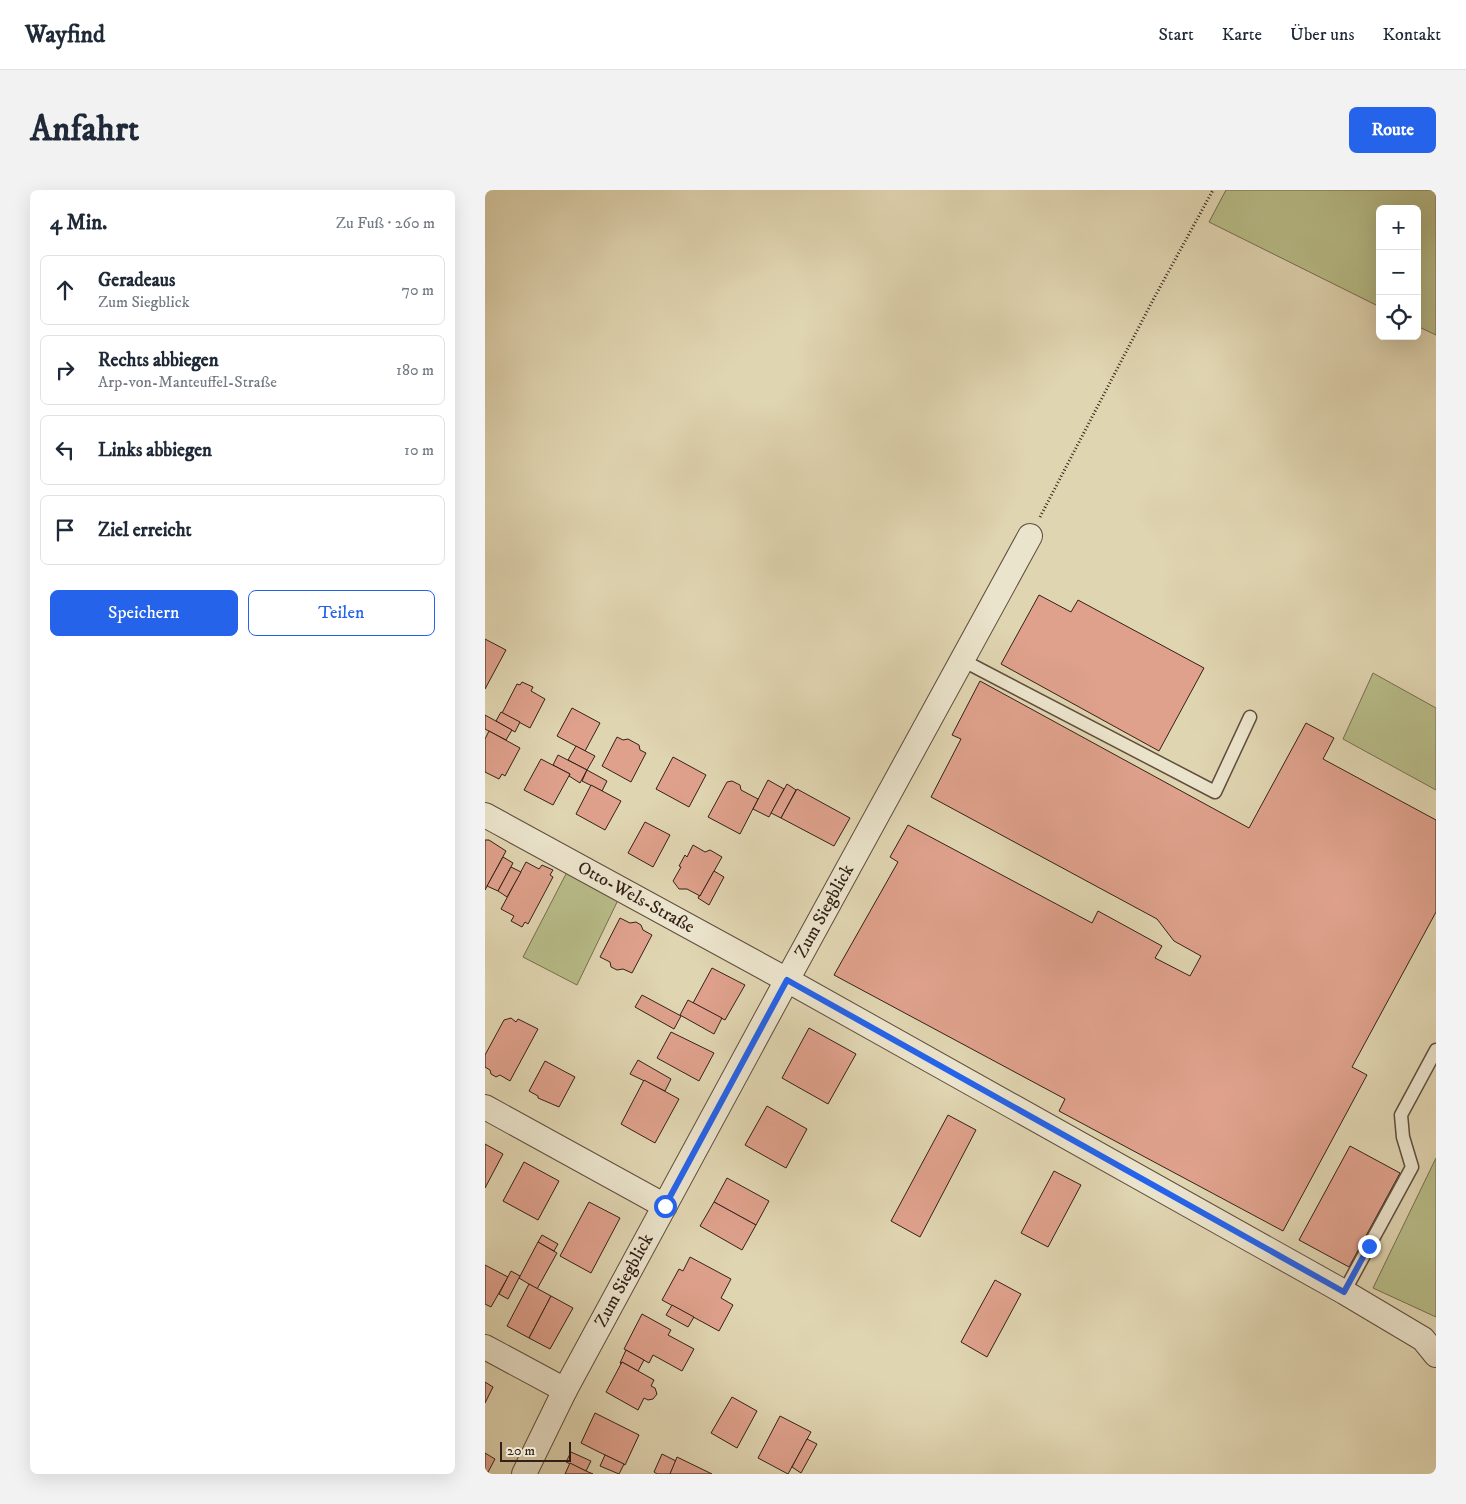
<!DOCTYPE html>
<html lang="de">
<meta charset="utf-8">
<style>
:root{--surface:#fff;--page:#f2f2f3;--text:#1f2937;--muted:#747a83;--line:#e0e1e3;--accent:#2563eb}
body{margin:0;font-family:"IM FELL DW Pica",serif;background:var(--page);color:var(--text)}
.controls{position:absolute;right:15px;top:15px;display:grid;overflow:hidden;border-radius:8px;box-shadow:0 5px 20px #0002}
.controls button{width:45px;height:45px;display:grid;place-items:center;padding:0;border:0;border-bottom:1px solid var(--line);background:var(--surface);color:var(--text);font:25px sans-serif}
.scale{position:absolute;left:15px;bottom:12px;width:71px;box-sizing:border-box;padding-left:5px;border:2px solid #352018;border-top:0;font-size:14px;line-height:18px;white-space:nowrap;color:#352018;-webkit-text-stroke:4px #ebe4cc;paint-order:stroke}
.stop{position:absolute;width:15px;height:15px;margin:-11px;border:4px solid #2563eb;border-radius:50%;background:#fff}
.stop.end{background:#2563eb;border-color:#fff;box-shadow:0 1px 5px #0008}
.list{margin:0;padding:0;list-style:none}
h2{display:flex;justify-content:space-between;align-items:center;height:65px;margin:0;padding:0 20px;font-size:21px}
h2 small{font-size:16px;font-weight:400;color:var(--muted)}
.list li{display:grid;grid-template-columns:32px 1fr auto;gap:15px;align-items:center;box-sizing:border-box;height:70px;margin:0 10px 10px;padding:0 10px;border:1px solid var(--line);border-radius:8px}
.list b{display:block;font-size:19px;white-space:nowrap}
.list p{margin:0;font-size:16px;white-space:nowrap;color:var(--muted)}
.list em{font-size:16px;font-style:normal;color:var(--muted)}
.actions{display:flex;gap:10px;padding:15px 20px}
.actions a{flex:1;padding:11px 0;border:1px solid var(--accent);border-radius:8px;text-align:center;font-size:18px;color:var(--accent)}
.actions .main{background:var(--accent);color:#fff}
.icon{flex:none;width:28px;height:28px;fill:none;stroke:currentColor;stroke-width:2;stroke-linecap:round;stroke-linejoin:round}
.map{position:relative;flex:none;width:951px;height:1284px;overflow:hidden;border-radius:8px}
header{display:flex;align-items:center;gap:30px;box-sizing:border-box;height:70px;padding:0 25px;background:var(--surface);border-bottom:1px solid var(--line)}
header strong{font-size:24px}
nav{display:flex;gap:28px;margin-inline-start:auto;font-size:18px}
.intro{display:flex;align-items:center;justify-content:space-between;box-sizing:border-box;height:120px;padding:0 30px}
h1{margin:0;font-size:35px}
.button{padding:12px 22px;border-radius:8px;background:var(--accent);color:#fff;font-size:18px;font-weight:700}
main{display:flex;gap:30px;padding:0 30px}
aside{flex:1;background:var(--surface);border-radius:8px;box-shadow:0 5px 20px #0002}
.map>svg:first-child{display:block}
</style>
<header>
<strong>Wayfind</strong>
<nav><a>Start</a><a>Karte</a><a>Über uns</a><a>Kontakt</a></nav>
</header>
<div class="intro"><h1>Anfahrt</h1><a class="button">Route</a></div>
<main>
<aside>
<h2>4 Min.<small>Zu Fuß · 260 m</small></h2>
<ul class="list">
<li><svg class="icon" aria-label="ahead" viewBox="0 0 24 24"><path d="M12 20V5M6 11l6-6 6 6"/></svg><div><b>Geradeaus</b><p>Zum Siegblick</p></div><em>70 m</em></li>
<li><svg class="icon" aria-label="right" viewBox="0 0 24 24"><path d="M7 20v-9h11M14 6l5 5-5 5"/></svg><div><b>Rechts abbiegen</b><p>Arp-von-Manteuffel-Straße</p></div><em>180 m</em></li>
<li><svg class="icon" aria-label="left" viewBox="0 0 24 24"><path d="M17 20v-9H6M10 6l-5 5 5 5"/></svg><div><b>Links abbiegen</b></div><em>10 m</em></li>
<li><svg class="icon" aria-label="arrive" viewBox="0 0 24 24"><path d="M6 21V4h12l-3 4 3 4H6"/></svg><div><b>Ziel erreicht</b></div></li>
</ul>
<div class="actions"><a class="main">Speichern</a><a>Teilen</a></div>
</aside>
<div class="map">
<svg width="951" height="1284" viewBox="0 0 951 1284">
<rect width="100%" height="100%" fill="#e0d5b1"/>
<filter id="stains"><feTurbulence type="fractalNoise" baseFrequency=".004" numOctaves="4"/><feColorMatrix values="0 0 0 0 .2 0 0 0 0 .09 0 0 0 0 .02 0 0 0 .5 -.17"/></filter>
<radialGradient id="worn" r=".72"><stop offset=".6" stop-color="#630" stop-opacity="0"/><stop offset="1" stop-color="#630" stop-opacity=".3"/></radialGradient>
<g fill="#b7bc88" stroke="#766e50">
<polygon points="741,0 951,0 951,145 932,136 932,19 895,19 895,117 724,32"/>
<polygon points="888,483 951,518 951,600 858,549"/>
<polygon points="82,682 134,708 92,795 38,767"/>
<polygon points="951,968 951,1127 888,1098"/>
</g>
<g fill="#dfa18c" stroke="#352018">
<polygon points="554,405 586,422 593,410 719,478 674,561 516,474"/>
<polygon points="0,449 21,460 0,499"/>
<polygon points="495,491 764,638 821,533 849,548 838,569 951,630 951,722 867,877 882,885 798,1041 574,921 580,909 349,785 413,672 405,667 423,635 607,733 613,721 677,756 670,768 705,786 716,766 689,751 672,729 446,607 476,549 467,545"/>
<polygon points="37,492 48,497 46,501 60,509 45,538 17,523 32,494 35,495"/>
<polygon points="87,518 115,533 100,561 72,546"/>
<polygon points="16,522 35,532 30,542 11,531"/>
<polygon points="0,525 27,540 21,550 0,539"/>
<polygon points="4,541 35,558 20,586 17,584 14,589 0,582 0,549"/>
<polygon points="132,547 138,550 143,549 154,555 155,560 161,563 146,592 117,576"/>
<polygon points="91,556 110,566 102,580 83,570"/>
<polygon points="73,565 102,580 95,593 84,586 85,584 68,575"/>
<polygon points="188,567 221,585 204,617 171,599"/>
<polygon points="56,569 85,584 68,615 39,600"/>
<polygon points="102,580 122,591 117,601 97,591"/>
<polygon points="283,590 299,599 284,627 268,619"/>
<polygon points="247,591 255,595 256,600 273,609 255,644 223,627 242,592"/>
<polygon points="302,594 311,600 296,628 286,623"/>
<polygon points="106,595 136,611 120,640 91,624"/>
<polygon points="312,599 365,628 349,656 296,628"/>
<polygon points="160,632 185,645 168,677 143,663"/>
<polygon points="0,650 4,650 21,661 0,700"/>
<polygon points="208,655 220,662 225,660 237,667 215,706 202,699 194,699 188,691 196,677 194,676 200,665 202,667"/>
<polygon points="18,667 28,673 13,701 2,696"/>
<polygon points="41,672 54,679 57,675 68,680 65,685 68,687 43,734 40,732 37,737 26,731 29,726 16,719"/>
<polygon points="26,677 36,682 22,707 13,701"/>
<polygon points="229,681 239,687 224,715 213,708 214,706 215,706"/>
<polygon points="135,728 145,733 151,732 156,735 158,740 167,745 147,783 138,779 132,780 126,777 125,772 115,767"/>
<polygon points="227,778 260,795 240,830 208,813"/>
<polygon points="157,805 196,826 189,839 150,817"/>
<polygon points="203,810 237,828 229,844 195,825"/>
<polygon points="26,828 31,832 33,829 53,839 25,891 15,885 11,887 6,884 5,880 0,877 0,865 19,830"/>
<polygon points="324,838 371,864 343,914 297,888"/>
<polygon points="186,842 229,863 214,891 172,868"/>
<polygon points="153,870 186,889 180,901 145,884"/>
<polygon points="60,871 90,887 74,917 53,908 53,906 44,901"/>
<polygon points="159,890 194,909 170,953 136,934"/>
<polygon points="282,916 322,939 301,978 260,955"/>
<polygon points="463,925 491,940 435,1047 406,1031"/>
<polygon points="0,954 18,964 0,998"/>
<polygon points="865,956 915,983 864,1077 814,1050"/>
<polygon points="39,972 74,991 53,1030 18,1011"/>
<polygon points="569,981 596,995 563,1057 536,1043"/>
<polygon points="242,988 284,1011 271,1035 229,1012"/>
<polygon points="104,1012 135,1028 106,1083 75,1066"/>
<polygon points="229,1012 271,1035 257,1060 215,1036"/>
<polygon points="57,1045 73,1054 69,1061 53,1052"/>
<polygon points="53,1052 72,1063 52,1099 34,1088"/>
<polygon points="205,1067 246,1089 236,1108 248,1115 234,1141 177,1110 194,1079 198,1081"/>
<polygon points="0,1075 23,1087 6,1117 0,1114"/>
<polygon points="26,1081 35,1086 23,1109 14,1104"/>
<polygon points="510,1090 536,1104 502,1167 476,1152"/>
<polygon points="44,1094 66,1106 44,1148 22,1136"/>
<polygon points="66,1106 88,1118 65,1159 44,1148"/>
<polygon points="187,1115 209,1127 203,1137 181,1125"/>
<polygon points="157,1124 186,1140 183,1145 209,1159 197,1181 168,1165 164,1173 139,1159"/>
<polygon points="141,1160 159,1170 153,1181 137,1172 136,1174 135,1173"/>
<polygon points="137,1172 169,1190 166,1196 170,1198 172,1204 168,1209 163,1210 159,1208 153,1220 121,1202"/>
<polygon points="0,1192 8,1197 0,1213"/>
<polygon points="247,1207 272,1221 252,1258 226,1243"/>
<polygon points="110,1223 154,1245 140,1275 96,1253"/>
<polygon points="295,1226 326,1242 303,1284 273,1268"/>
<polygon points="322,1249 332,1254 316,1283 307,1277"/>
<polygon points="86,1262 106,1271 101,1281 81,1272"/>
<polygon points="0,1263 10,1269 2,1284 0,1284"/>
<polygon points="177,1264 191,1271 185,1284 172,1284 169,1282"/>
<polygon points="120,1265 139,1274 134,1284 115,1276"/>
<polygon points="192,1267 227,1284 185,1284"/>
<polygon points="85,1273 101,1281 108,1284 80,1284"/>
</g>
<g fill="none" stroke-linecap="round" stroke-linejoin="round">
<g stroke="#604d3e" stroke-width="15">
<g id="service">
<polyline points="477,470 730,602 765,527"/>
<polyline points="859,1102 927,977 918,947 916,925 951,860"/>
</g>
</g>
<g stroke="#604d3e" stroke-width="26">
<g id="minor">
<path id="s1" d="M0,625L302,790L859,1102L938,1149L951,1165"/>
<polyline points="0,917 180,1016"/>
<polyline points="0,1157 80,1200"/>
<path id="s2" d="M39,1284L80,1200L302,790L545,346"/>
</g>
</g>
<polyline stroke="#352018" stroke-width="3" stroke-dasharray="1 2.5" stroke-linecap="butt" points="555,327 668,110 728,0"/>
<use href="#service" stroke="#ebe4cc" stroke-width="12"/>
<use href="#minor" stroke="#ebe4cc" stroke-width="24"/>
</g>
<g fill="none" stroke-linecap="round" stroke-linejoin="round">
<polyline stroke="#2563eb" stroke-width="6" points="180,1016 302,790 859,1102 884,1056"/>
</g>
<g text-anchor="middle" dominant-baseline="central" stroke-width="4" stroke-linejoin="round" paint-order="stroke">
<g font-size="18" fill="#352018" stroke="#ebe4cc">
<text stroke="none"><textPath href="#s1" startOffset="172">Otto-Wels-Straße</textPath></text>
<text stroke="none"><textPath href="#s2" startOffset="638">Zum Siegblick</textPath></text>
<text stroke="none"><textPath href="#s2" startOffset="218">Zum Siegblick</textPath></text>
</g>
</g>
<rect width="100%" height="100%" filter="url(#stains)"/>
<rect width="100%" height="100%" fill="url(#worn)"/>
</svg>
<div class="controls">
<button>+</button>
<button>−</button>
<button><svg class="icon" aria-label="locate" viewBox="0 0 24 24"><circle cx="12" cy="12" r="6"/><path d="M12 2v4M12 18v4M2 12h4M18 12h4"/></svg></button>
</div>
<div class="scale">20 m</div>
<div class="stop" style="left:180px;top:1016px"></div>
<div class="stop end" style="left:884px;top:1056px"></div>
</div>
</main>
